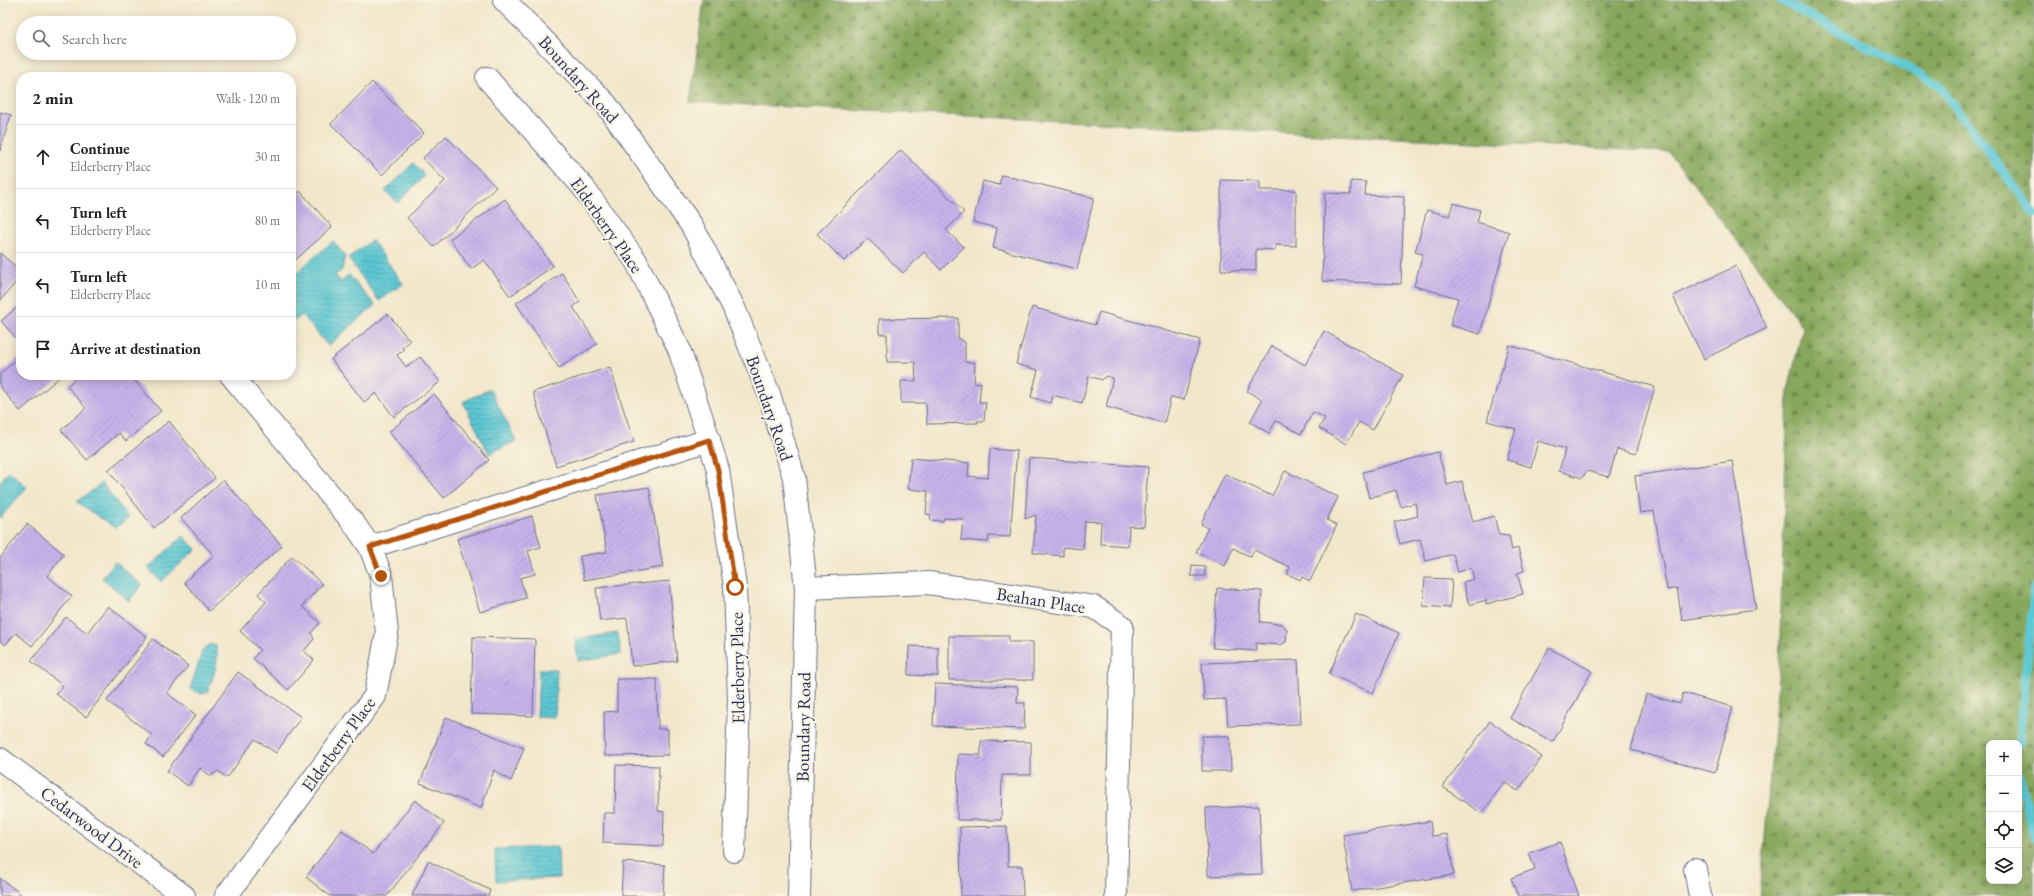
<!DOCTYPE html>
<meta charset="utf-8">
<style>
:root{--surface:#fff;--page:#f6f6f6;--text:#222;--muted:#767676;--line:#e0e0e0}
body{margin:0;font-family:"EB Garamond",serif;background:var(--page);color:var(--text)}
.controls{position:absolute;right:12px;bottom:12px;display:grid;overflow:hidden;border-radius:8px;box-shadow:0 2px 10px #0003}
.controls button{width:36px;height:36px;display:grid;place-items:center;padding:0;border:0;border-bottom:1px solid var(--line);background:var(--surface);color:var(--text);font:20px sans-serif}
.stop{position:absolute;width:12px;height:12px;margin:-9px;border:3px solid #b45309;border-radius:50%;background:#fff}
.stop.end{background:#b45309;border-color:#fff;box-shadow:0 1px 4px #0008}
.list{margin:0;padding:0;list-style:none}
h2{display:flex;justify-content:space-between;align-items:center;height:52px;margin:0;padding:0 16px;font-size:17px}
h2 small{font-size:13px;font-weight:400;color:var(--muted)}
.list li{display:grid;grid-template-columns:26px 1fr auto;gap:12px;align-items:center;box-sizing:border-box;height:64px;padding:0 16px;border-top:1px solid var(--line)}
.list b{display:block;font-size:15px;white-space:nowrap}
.list p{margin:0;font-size:13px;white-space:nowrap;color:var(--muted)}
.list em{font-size:13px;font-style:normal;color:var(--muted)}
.icon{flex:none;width:22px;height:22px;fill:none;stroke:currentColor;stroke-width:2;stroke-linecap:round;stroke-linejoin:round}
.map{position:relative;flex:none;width:2034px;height:896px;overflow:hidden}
.search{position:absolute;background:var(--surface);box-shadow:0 2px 10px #0003;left:16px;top:16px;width:280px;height:44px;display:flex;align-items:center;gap:10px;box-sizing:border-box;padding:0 14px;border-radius:22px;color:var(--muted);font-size:15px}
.panel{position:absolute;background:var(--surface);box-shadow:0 2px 10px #0003;left:16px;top:72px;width:280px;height:308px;border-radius:16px}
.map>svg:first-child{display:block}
</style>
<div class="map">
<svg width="2034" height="896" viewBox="0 0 2034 896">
<defs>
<pattern id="forest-firs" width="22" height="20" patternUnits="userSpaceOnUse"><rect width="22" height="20" fill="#87a75b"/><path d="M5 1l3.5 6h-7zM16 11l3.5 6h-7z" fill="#6e884e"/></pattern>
<pattern id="water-rules" width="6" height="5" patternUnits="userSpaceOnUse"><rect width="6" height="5" fill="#5cc8d3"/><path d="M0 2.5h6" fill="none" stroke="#4ba3ae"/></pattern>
<pattern id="building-hatch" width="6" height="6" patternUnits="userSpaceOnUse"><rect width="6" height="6" fill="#c7b2ea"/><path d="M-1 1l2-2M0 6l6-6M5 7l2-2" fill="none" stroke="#aa99cb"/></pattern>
</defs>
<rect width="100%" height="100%" fill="#fcf5e5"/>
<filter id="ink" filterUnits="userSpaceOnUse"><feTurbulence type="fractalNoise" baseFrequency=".025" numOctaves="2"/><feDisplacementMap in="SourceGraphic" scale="8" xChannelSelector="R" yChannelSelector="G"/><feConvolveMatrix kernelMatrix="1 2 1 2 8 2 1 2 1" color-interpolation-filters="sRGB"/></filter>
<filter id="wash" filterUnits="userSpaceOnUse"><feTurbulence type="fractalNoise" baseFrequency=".012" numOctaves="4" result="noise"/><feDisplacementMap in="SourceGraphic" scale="16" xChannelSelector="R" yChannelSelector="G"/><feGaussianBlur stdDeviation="0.9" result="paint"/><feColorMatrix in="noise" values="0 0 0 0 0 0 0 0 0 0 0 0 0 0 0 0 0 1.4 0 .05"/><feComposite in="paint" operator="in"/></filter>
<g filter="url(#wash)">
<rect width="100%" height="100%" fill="#f2e7cb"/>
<path fill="url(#forest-firs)" stroke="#516b5c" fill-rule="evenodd" d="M704,0H2034V896H1760L1779,666L1788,390L1803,327L1669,152L690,102ZM1989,743H2019V881H1989Z"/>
<g fill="url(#water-rules)" stroke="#3c7c98">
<polygon points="413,163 425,175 398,203 385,191"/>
<polygon points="372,240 403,284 379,301 348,258"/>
<polygon points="333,241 345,256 342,270 335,275 341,282 349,275 375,305 328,346 302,315 294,321 291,317 291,277"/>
<polygon points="490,389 516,441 489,454 463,402"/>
<polygon points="9,471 27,487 0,518 0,482"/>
<polygon points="102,483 129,518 115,528 77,502"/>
<polygon points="183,536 196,549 161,582 148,568"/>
<polygon points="115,562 142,585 129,601 102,578"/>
<polygon points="618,633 621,654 578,661 575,639"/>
<path d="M210,644L216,646C220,662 213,676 208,691L202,694L190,689L203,649Z"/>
<polygon points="539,669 557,669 555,718 537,717"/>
<polygon points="558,847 559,878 496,881 495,849"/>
</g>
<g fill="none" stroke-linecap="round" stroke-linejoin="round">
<g stroke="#5cc8d3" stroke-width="9">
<polyline points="1780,0 1938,84 2034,213"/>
<polyline points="2019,743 2034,589"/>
<polyline points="2019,775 2034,838"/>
</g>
</g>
<g id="blocks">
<g fill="url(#building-hatch)">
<polygon points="372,82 424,133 382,175 331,124"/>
<polygon points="0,112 11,115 0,151"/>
<polygon points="446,136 496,187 434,247 407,218 445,181 423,158"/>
<polygon points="901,150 964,212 946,230 964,247 941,270 924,252 903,273 867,238 844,261 817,234"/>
<polygon points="1002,175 1094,198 1077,269 993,248 997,228 973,222 983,181 999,185"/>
<polygon points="1221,180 1260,181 1260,190 1296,190 1296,246 1275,245 1275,250 1256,249 1256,271 1221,270"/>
<polygon points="1351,181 1366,182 1365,195 1404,197 1401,284 1322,281 1325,193 1351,194"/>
<polygon points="300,191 332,227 291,264 291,200"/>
<polygon points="505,199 553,266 510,296 484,260 471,269 450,239"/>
<polygon points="1453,203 1480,210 1477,222 1509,232 1480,334 1450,325 1458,298 1414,286 1423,254 1415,252 1427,210 1449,216"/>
<polygon points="0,253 21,271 21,276 0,301"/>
<polygon points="1736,266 1767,328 1704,359 1673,296"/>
<polygon points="562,273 580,302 573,307 597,344 559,368 516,303"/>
<polygon points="21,304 21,344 1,321"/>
<polygon points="1032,307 1095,325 1099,312 1200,340 1184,400 1171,397 1164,423 1106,407 1113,378 1106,376 1102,380 1089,376 1082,403 1052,395 1050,403 1031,397 1038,370 1016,364"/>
<polygon points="388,314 410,341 402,348 404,350 397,355 406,367 420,357 440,382 394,417 376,393 364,402 331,359"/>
<polygon points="958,318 958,338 965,342 965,362 975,362 974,384 981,382 979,402 986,402 984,421 977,421 978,423 927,424 926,403 901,403 901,381 916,381 915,362 887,362 887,334 879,334 879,319"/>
<polygon points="1324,331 1403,375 1373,430 1359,422 1346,444 1319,428 1325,418 1313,412 1301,434 1276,421 1269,433 1250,422 1262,400 1247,391 1272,346 1305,365"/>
<polygon points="1509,345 1655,387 1636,454 1617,449 1609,477 1587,471 1582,478 1559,471 1565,449 1538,441 1531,467 1507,460 1516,429 1487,421"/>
<polygon points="21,355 21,375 62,375 20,411 0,387 0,374"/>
<polygon points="610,367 634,442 556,466 533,392"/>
<polygon points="80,375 130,375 161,411 126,441 119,433 87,460 61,430 86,408 67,386"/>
<polygon points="434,394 489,460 444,498 389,432"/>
<polygon points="169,421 215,478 154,528 108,470"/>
<polygon points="990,449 1017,451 1010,537 989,536 988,542 961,540 963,519 944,518 943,521 930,520 931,515 926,514 928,491 908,489 911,458 969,463 968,476 988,478"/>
<polygon points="1438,452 1447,485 1462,481 1473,522 1494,516 1499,535 1509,536 1512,550 1518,548 1524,571 1517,573 1523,594 1486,604 1486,600 1469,605 1463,582 1474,579 1471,568 1458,572 1453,554 1426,561 1420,539 1400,544 1394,522 1418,516 1415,503 1401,507 1396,490 1369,498 1363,472"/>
<polygon points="1029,458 1148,467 1144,527 1129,526 1128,546 1100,544 1101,522 1085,521 1083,549 1063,547 1063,556 1033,553 1036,515 1025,519"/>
<polygon points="1732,461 1756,609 1682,620 1677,588 1667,590 1654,511 1640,513 1635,476"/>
<polygon points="1285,471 1338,497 1327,520 1337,525 1310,581 1302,577 1301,580 1287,574 1290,567 1254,550 1251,557 1233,548 1225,566 1196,552 1208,528 1201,524 1225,474 1272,496"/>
<polygon points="223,480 282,546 209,611 184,582 214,556 181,518"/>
<polygon points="649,487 663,567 584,580 580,556 607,552 597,495"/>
<polygon points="532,516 541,547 528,551 535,574 520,578 526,598 480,612 457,539"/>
<polygon points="27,524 64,554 47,576 72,596 32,646 16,633 5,645 0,641 0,558"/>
<polygon points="292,556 322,584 302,606 320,623 311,633 314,639 304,651 314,660 288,690 253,658 260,650 240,631 266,602 258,594"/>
<polygon points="1192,565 1205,566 1205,576 1191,576"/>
<polygon points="1425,578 1452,579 1450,608 1423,606"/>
<polygon points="669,581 677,661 632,666 627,618 600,621 596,588"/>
<polygon points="1217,588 1262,591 1260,622 1282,624 1287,629 1286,642 1280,645 1256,643 1256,651 1213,648"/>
<polygon points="108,606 147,637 86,717 56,694 63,686 31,661 66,617 87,633"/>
<polygon points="1356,614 1399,633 1373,693 1329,674"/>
<polygon points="949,636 1009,636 1009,642 1033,642 1033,680 949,680"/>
<polygon points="473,637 535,639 533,716 471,714"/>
<polygon points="153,639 188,666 167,693 196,715 163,757 146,744 152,735 107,701"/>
<polygon points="909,646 938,647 938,676 908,675"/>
<polygon points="1549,648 1592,671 1553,742 1510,718"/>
<polygon points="1298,660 1301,724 1228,726 1226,699 1204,700 1202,663"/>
<polygon points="238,672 301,717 276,753 255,739 227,778 218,771 211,776 200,768 188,786 167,771"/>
<polygon points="617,679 657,679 658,729 668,729 668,755 605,756 604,712 617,711"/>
<polygon points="935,684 1018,687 1017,703 1025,703 1024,729 933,726"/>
<polygon points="1683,693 1733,707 1715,773 1631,750 1646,694 1680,704"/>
<polygon points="446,717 524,748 511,781 494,770 481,808 420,783"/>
<polygon points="1490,721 1542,757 1518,791 1504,782 1482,814 1443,787"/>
<polygon points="1202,736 1230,736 1231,771 1202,771"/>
<polygon points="981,741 1031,742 1031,775 1002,775 1001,820 957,820 958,754 981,755"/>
<polygon points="616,765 659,766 658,811 664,812 663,846 603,843 604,813 615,813"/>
<polygon points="415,800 444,823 387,896 330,896 306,877 342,830 373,854"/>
<polygon points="1259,806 1262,874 1208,876 1206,808"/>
<polygon points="1430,821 1432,836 1447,834 1454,875 1352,891 1343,835"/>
<polygon points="1007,826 1008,866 1022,866 1023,896 961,896 960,827"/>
<polygon points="1560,842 1579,896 1518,896 1511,878 1535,869 1529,853"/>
<polygon points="428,861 490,890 488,896 412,896"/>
<polygon points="623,862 665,865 663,896 621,896"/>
<polygon points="0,878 23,896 0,896"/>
</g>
</g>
</g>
<g filter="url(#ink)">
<use href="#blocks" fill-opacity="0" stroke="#666f84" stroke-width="1"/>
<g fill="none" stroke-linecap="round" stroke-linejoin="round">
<g stroke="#666f84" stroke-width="24">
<g id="minor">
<polyline points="487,78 583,187 636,261 679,349 709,440 718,470 735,587 739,700 734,851"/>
<polyline points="370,547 709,440"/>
<polyline points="806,588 928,583 1094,607 1122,626 1116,896"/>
<polyline points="0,759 184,896"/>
<polyline points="1695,869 1700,896"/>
<polyline points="226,896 375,696 387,633 381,575 370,547 355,525 231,375"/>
</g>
</g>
<g stroke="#666f84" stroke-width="24">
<polyline id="major" points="504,0 606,104 692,226 734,308 769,394 794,478 806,588 799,896"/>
</g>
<use href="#minor" stroke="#fff" stroke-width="22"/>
<use href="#major" stroke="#fff" stroke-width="22"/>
</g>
</g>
<g fill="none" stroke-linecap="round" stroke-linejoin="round" filter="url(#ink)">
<polyline stroke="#b45309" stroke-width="5" points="381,576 370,547 709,440 718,470 735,587"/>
</g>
<g text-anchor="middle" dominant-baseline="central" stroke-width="4" stroke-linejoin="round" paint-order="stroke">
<g font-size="18" fill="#1b2f5e" stroke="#fcf5e5">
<text transform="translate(579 79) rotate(48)">Boundary Road</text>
<text transform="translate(607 225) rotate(55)">Elderberry Place</text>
<text transform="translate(770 408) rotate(71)">Boundary Road</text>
<text transform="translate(1041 600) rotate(9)">Beahan Place</text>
<text transform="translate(737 668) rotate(-91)">Elderberry Place</text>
<text transform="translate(803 727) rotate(-89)">Boundary Road</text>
<text transform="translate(338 744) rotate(-54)">Elderberry Place</text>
<text transform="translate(92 827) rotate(37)">Cedarwood Drive</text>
</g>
</g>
</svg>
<div class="controls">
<button>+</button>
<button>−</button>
<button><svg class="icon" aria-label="locate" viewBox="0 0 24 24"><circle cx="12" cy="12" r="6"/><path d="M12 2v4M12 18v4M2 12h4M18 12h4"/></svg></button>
<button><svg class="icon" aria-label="layers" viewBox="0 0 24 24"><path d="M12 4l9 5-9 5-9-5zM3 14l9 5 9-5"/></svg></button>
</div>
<div class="stop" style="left:735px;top:587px"></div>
<div class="stop end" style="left:381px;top:576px"></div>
<div class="search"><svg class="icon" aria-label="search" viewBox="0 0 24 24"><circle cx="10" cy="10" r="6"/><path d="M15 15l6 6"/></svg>Search here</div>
<section class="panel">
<h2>2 min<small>Walk · 120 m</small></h2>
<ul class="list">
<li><svg class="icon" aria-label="ahead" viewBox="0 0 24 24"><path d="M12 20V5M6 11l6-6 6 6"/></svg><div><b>Continue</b><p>Elderberry Place</p></div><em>30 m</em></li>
<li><svg class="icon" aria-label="left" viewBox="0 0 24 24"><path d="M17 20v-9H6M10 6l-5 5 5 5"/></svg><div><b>Turn left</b><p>Elderberry Place</p></div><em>80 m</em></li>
<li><svg class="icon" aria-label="left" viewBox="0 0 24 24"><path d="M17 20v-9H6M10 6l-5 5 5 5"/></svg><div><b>Turn left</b><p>Elderberry Place</p></div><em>10 m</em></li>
<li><svg class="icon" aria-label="arrive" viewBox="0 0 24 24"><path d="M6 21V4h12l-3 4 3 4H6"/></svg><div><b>Arrive at destination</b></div></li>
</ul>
</section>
</div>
